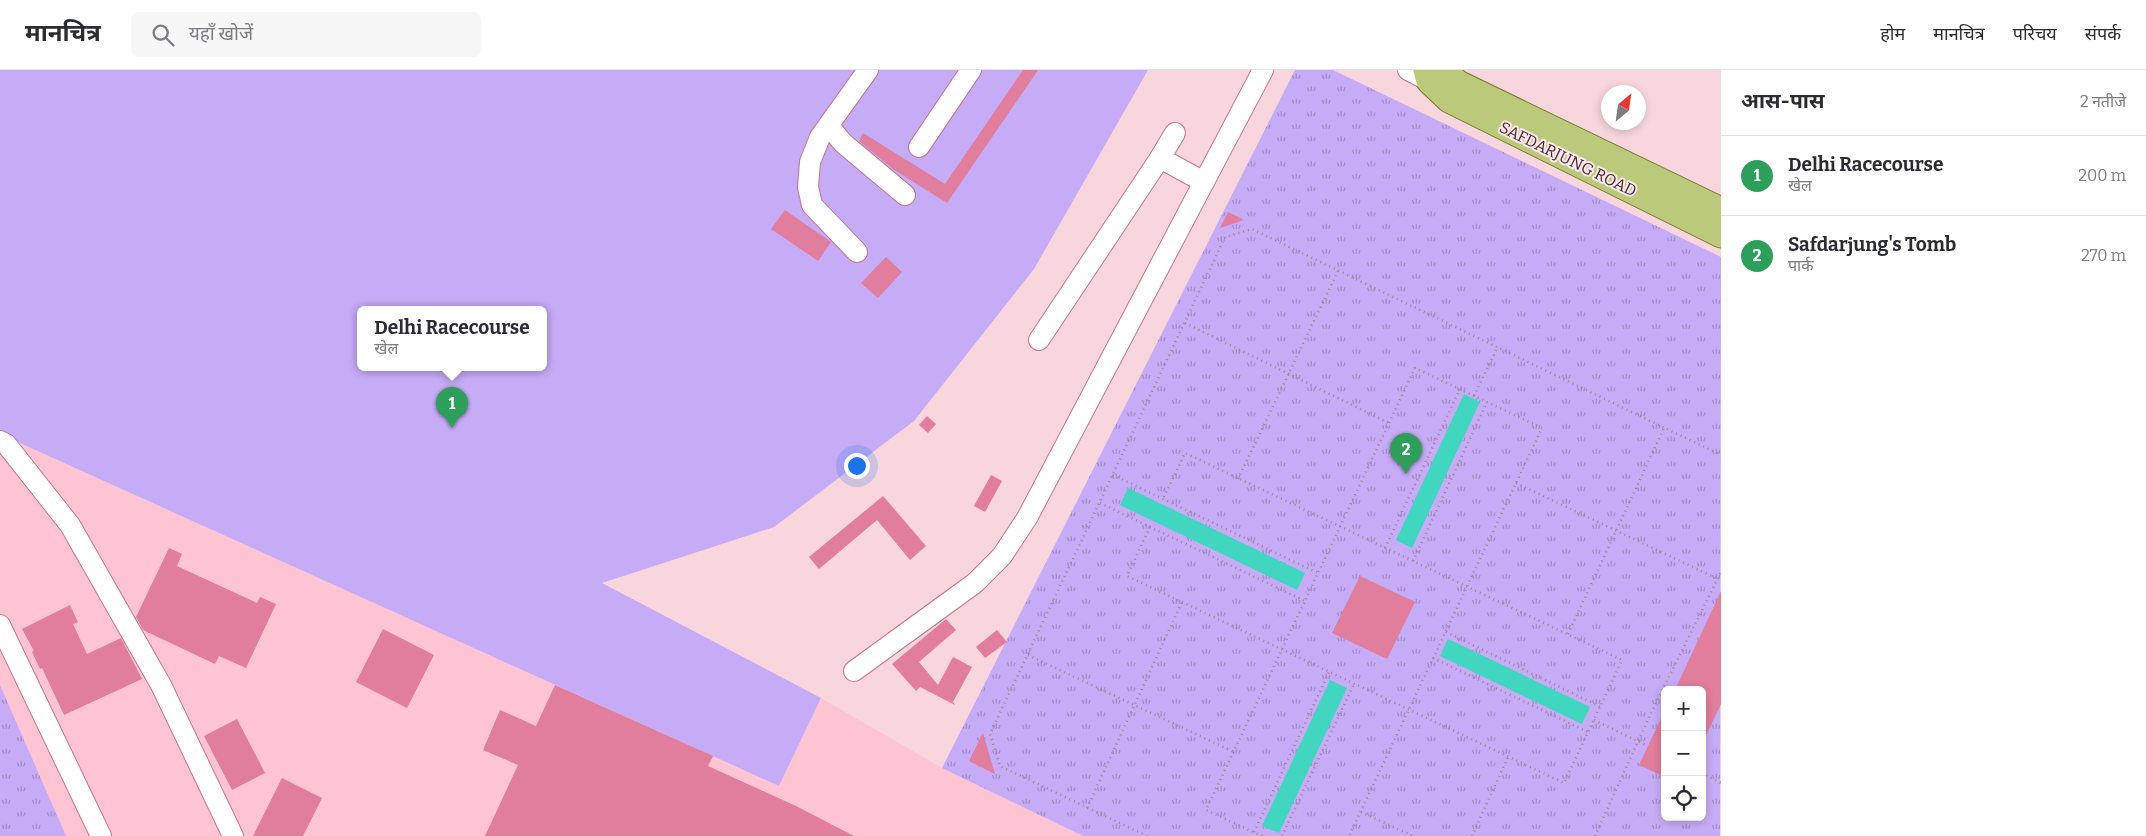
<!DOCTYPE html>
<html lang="hi">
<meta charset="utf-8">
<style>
:root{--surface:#fff;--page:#f7f7f7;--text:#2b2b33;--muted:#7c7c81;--line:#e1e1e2;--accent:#45897d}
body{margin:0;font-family:Bitter,"Noto Sans Devanagari",serif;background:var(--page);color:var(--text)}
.controls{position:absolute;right:15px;bottom:15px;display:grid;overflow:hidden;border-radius:8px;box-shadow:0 2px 8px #0003}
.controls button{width:45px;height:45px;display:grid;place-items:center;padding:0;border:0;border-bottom:1px solid var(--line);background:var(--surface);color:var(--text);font:25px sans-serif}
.compass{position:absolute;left:1601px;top:15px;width:45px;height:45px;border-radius:50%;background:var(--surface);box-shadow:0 2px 8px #0003;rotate:29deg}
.you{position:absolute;left:856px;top:395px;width:18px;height:18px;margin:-12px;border:4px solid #fff;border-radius:50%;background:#1a73e8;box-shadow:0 0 0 8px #1a73e833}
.badge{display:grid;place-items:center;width:32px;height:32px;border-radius:50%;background:var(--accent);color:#fff;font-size:16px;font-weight:700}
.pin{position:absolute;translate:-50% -41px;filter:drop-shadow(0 1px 2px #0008)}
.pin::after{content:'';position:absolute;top:26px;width:18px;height:15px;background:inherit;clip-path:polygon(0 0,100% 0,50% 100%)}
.popup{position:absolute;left:357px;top:236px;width:190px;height:65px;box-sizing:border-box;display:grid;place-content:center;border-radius:8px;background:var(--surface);filter:drop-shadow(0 1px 4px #0005);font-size:16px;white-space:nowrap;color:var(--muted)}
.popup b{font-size:19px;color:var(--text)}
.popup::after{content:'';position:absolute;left:50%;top:100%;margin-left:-10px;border:10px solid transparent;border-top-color:var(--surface)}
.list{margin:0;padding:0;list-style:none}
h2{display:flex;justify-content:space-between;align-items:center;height:65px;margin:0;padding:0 20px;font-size:21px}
h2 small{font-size:16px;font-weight:400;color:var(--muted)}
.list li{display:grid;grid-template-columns:32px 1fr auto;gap:15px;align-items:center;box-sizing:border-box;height:80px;padding:0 20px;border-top:1px solid var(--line)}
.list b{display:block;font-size:19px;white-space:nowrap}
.list p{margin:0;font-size:16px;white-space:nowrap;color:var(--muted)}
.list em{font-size:16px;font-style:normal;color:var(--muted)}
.icon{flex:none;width:28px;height:28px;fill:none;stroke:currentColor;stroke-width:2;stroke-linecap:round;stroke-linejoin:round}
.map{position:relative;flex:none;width:1721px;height:766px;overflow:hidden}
header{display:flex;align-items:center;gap:30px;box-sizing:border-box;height:70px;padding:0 25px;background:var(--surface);border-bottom:1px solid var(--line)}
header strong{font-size:24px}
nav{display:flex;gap:28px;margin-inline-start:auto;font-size:18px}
.search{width:350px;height:45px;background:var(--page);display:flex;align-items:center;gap:12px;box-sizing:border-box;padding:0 18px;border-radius:8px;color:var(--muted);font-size:19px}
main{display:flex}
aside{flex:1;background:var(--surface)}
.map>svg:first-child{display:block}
</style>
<header>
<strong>मानचित्र</strong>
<div class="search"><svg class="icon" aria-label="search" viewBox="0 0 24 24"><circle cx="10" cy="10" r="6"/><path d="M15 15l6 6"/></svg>यहाँ खोजें</div>
<nav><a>होम</a><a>मानचित्र</a><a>परिचय</a><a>संपर्क</a></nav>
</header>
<main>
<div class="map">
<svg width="1721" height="766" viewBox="0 0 1721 766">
<defs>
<pattern id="grass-tufts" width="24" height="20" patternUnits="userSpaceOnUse" patternTransform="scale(1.25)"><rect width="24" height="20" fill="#c6abf6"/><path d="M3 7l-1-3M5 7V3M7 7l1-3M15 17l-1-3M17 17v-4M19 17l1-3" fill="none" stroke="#a38bc8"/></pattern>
</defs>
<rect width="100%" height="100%" fill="#f9d5de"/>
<polygon fill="#fec4d4" points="0,364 779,716 821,628 942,698 1083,766 0,766"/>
<g fill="url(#grass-tufts)" fill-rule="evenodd">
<path d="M1295,0H1333L1721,187L1720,766H1083L942,698ZM1665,620H1702V747H1665Z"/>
<polygon points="0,615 66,766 0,766"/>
</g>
<path fill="#c6abf6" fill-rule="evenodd" d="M0,0H1148L1034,199L914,351L774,457L602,513L821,628L779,716L0,364ZM361,239H543V297H361Z"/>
<g fill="#40d6bf">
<polygon points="1464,324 1480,332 1412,478 1396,470"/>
<polygon points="1128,418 1305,503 1297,520 1120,435"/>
<polygon points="1448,569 1590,637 1582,654 1440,586"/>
<polygon points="1330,610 1347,618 1279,763 1262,756"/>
</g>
<g fill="#e17d9d">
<polygon points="1023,0 1038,0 947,133 893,99 859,71 863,63 945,114"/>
<polygon points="785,140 831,172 818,191 771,159"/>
<polygon points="1228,142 1244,150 1220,158"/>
<polygon points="886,187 902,202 878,228 861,213"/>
<polygon points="927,346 936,354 928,363 919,355"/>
<polygon points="991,405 1002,411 985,442 974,436"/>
<polygon points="883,426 926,476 910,490 877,450 819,499 809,487"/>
<polygon points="169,478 182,484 177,496 257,533 260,527 276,534 246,598 219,586 215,594 143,560 136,547"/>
<polygon points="1360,506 1415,532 1387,589 1332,563"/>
<polygon points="1721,521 1721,634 1702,674 1702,620 1675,620"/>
<polygon points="70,535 78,552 73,554 87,584 121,568 142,609 64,645 42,598 40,599 32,582 34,581 22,559"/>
<polygon points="946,549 956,560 919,592 938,615 953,587 972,597 953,632 955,635 920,617 916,621 892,594"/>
<polygon points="383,559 434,585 407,638 356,612"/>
<polygon points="997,560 1007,572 985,588 976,577"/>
<polygon points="555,615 713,686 708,696 796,736 854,766 485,766 518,695 483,680 500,640 536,656"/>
<polygon points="1665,640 1665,707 1639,695"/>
<polygon points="237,649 265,703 232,720 204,666"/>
<polygon points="983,663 995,704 969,691"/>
<polygon points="282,708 322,728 303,766 253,766"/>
</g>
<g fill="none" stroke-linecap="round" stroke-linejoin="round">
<g stroke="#c4748d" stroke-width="22">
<g id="minor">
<polyline points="1408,0 1429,11 1438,11"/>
<polyline points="829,56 843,73 905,125"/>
<polyline points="919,77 971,0"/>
<polyline points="1160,88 1175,63"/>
<polyline points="857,182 812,135 808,117 810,92 820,67 868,0"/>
<polyline points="1039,270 1160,88 1204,112"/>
<polyline points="0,371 6,374 70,455 161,615 233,766"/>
<polyline points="0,555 101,766"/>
<polyline points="854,601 975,513 1002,486 1027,448 1263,0"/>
</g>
</g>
<g stroke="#767a28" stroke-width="27">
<g id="major">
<polyline points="1426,0 1429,11 1449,30 1721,165"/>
<polyline points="1444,0 1458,13 1721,140"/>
</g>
</g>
<g stroke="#a6838c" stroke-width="2.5" stroke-dasharray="1 4" stroke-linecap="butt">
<polyline points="1185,253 1389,353"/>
<polyline points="1474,326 1497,278"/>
<polyline points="1113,405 1318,503"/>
<polyline points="1238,409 1338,201"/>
<polyline points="1516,413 1718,509"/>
<polyline points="1100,433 1305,531"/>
<polyline points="1150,457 1127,506 1564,713 1622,590 1185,383 1163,429"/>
<polyline points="1385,478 1460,319"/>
<polyline points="1413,491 1487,332"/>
<polyline points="1446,562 1601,637"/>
<polyline points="1568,564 1664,358"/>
<polyline points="1028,585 1234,682"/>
<polyline points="1433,588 1588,662"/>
<polyline points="1594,650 1648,676"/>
<polyline points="1702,703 1721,713"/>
<polyline points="1087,738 1182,532"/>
<polyline points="1361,742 1413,766"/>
<polyline points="1254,762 1329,602"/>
<polyline points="1147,766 1000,696 990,664 1225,167 1252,159 1721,385"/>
<polyline points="1262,766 1206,740 1415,298 1542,358 1349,766"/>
<polyline points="1282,766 1354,614"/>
<polyline points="1472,766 1508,687"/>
<polyline points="1595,766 1651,643 1721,502"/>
</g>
<use href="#minor" stroke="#fff" stroke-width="20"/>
<use href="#major" stroke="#bbca7a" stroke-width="25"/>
</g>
<g text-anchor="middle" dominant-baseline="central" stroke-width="4" stroke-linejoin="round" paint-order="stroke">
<g font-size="16" fill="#4a2832" stroke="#fae7ec">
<text transform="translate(1568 89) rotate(26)">SAFDARJUNG ROAD</text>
</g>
</g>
</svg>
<div class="controls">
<button>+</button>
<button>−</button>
<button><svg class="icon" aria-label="locate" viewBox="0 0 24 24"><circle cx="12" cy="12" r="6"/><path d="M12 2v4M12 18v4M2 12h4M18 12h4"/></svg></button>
</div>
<svg class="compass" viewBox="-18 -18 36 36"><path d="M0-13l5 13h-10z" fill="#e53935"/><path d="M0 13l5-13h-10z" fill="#7c7c81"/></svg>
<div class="you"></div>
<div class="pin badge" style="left:452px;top:358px;background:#2e9e5b">1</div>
<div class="popup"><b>Delhi Racecourse</b>खेल</div>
<div class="pin badge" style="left:1406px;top:404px;background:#2e9e5b">2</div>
</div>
<aside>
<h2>आस-पास<small>2 नतीजे</small></h2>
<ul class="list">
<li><span class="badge" style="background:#2e9e5b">1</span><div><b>Delhi Racecourse</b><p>खेल</p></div><em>200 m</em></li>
<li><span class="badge" style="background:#2e9e5b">2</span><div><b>Safdarjung's Tomb</b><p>पार्क</p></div><em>270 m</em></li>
</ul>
</aside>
</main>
